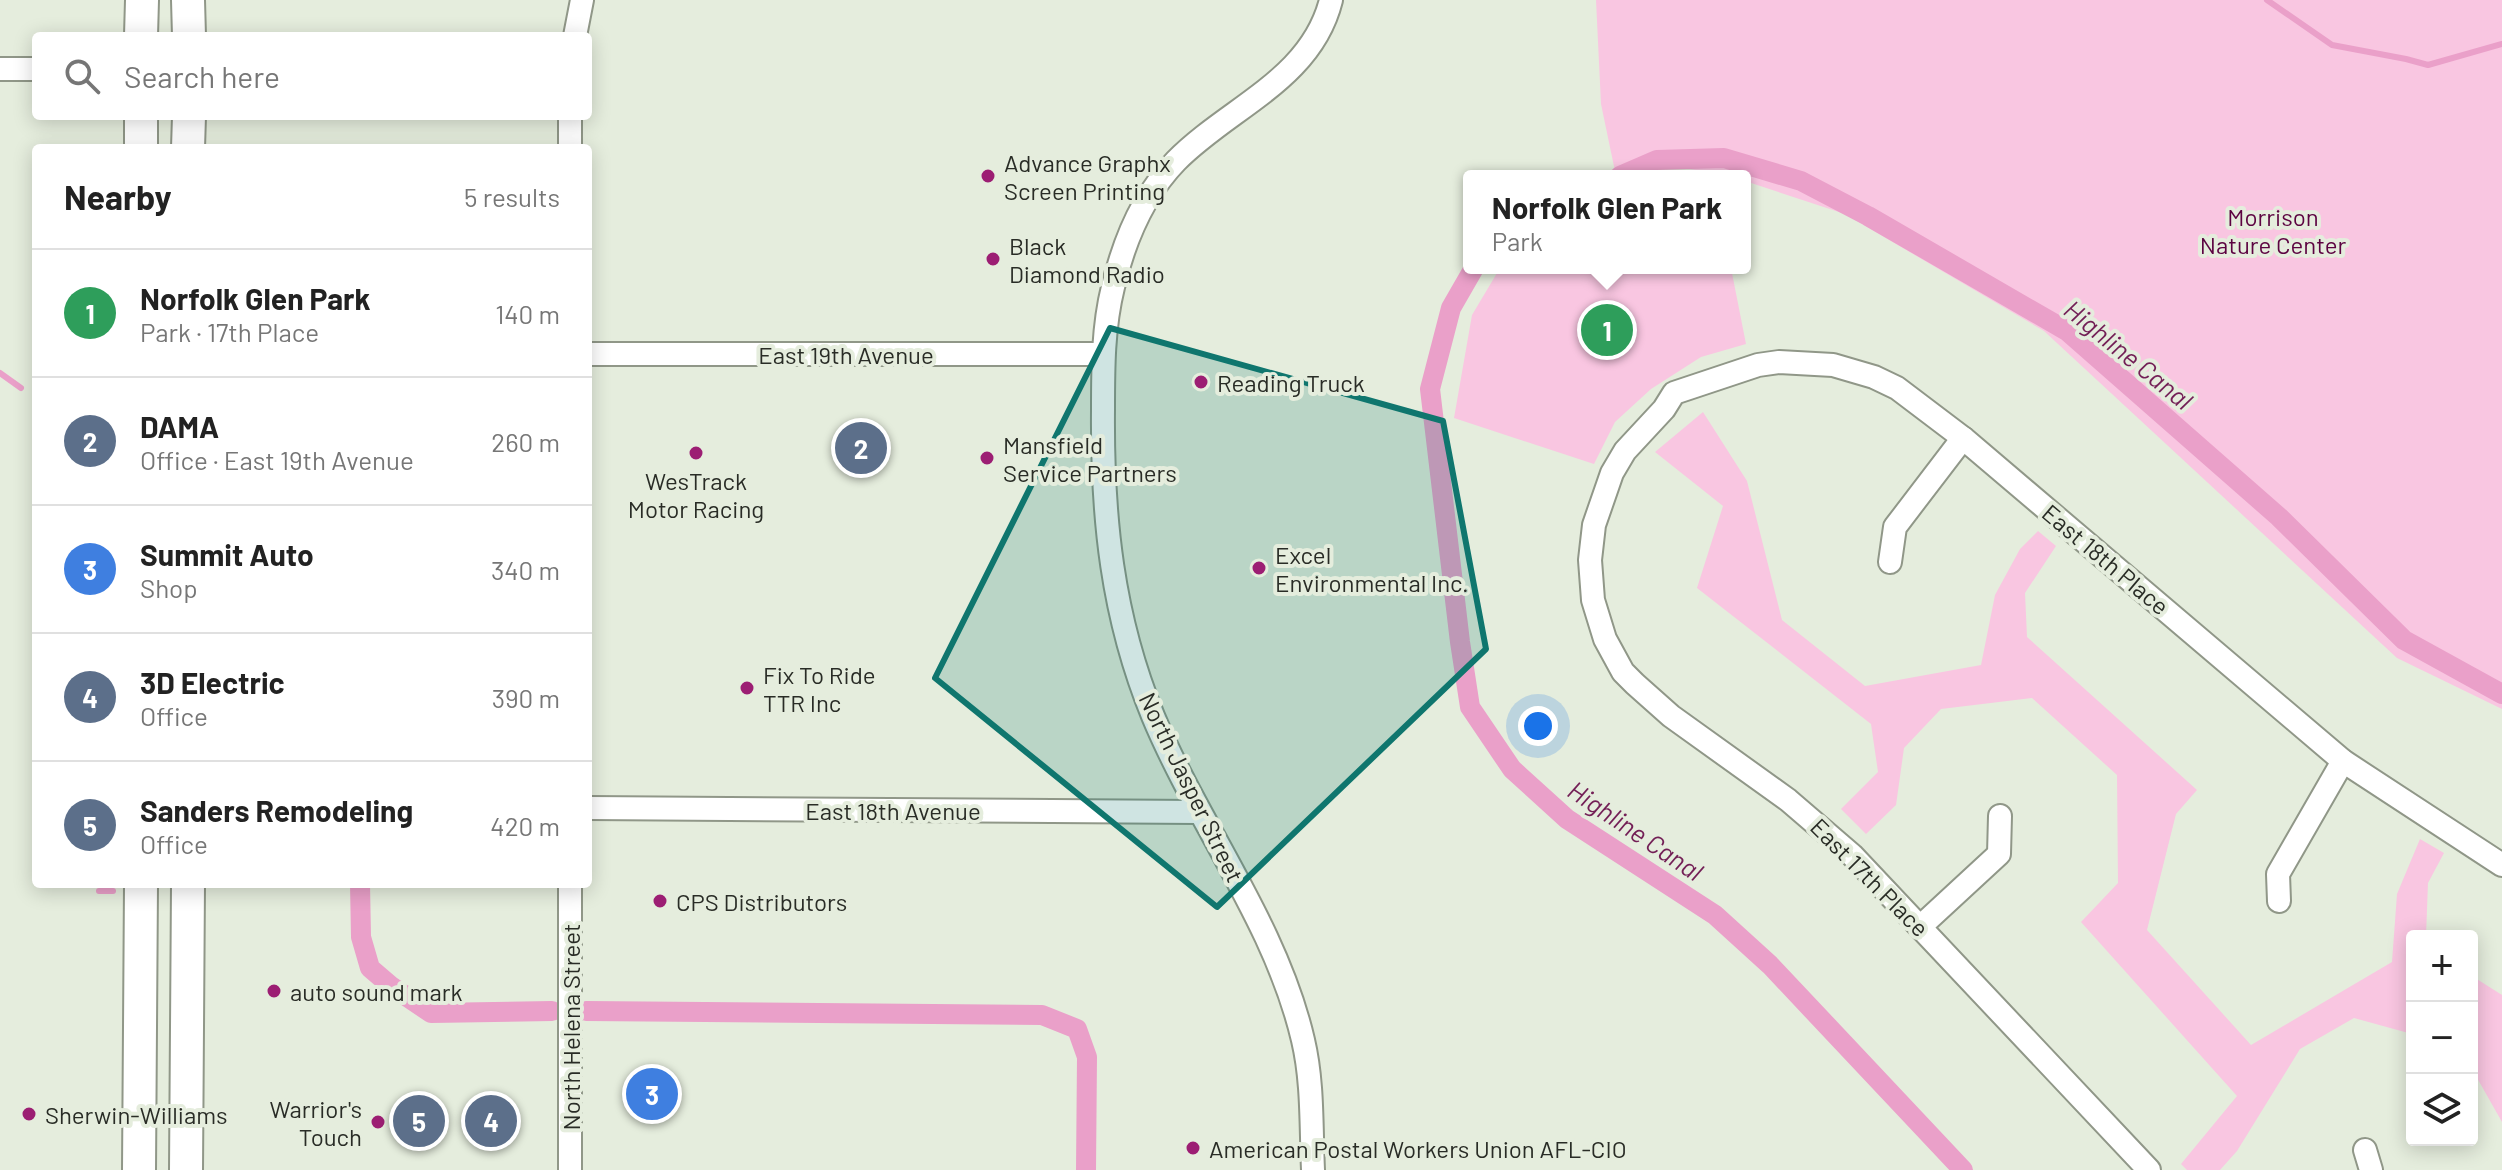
<!DOCTYPE html>
<meta charset="utf-8">
<style>
:root{--surface:#fff;--page:#f6f6f6;--text:#222;--muted:#767676;--line:#e0e0e0;--accent:#9c1e73}
body{margin:0;font-family:Barlow,sans-serif;background:var(--page);color:var(--text)}
.controls{position:absolute;right:24px;bottom:24px;display:grid;overflow:hidden;border-radius:8px;box-shadow:0 4px 20px #0003}
.controls button{width:72px;height:72px;display:grid;place-items:center;padding:0;border:0;border-bottom:2px solid var(--line);background:var(--surface);color:var(--text);font:40px sans-serif}
.you{position:absolute;left:1538px;top:726px;width:28px;height:28px;margin:-20px;border:6px solid #fff;border-radius:50%;background:#1a73e8;box-shadow:0 0 0 12px #1a73e833}
.badge{display:grid;place-items:center;width:52px;height:52px;border-radius:50%;background:var(--accent);color:#fff;font-size:26px;font-weight:700}
.pin{position:absolute;translate:-50% -50%;border:4px solid #fff;box-shadow:0 2px 8px #0006}
.popup{position:absolute;left:1463px;top:170px;width:288px;height:104px;box-sizing:border-box;display:grid;place-content:center;border-radius:8px;background:var(--surface);filter:drop-shadow(0 2px 6px #0005);font-size:26px;white-space:nowrap;color:var(--muted)}
.popup b{font-size:30px;color:var(--text)}
.popup::after{content:'';position:absolute;left:50%;top:100%;margin-left:-16px;border:16px solid transparent;border-top-color:var(--surface)}
.list{margin:0;padding:0;list-style:none}
h2{display:flex;justify-content:space-between;align-items:center;height:104px;margin:0;padding:0 32px;font-size:34px}
h2 small{font-size:26px;font-weight:400;color:var(--muted)}
.list li{display:grid;grid-template-columns:52px 1fr auto;gap:24px;align-items:center;box-sizing:border-box;height:128px;padding:0 32px;border-top:2px solid var(--line)}
.list b{display:block;font-size:30px;white-space:nowrap}
.list p{margin:0;font-size:26px;white-space:nowrap;color:var(--muted)}
.list em{font-size:26px;font-style:normal;color:var(--muted)}
.icon{flex:none;width:44px;height:44px;fill:none;stroke:currentColor;stroke-width:2;stroke-linecap:round;stroke-linejoin:round}
.map{position:relative;flex:none;width:2502px;height:1170px;overflow:hidden}
.search{position:absolute;background:var(--surface);box-shadow:0 4px 20px #0003;left:32px;top:32px;width:560px;height:88px;display:flex;align-items:center;gap:20px;box-sizing:border-box;padding:0 28px;border-radius:8px;color:var(--muted);font-size:30px}
.panel{position:absolute;background:var(--surface);box-shadow:0 4px 20px #0003;left:32px;top:144px;width:560px;height:744px;border-radius:8px}
.map>svg:first-child{display:block}
</style>
<div class="map">
<svg width="2502" height="1170" viewBox="0 0 2502 1170">
<rect width="100%" height="100%" fill="#e5eddd"/>
<g fill="#f9c6e1">
<polygon points="1596,0 2502,0 2502,709 2397,658 2044,331 1845,214 1745,181 1745,176 1655,165 1633,176 1616,176 1601,104"/>
<polygon points="1500,268 1731,268 1746,344 1701,357 1651,389 1615,422 1594,464 1454,418 1472,315"/>
<polygon points="1703,412 1747,481 1782,620 1865,686 1981,665 1995,595 2020,549 2038,531 2056,546 2025,593 2027,637 2197,790 2176,814 2147,930 2251,1045 2392,962 2397,894 2420,839 2444,853 2428,883 2426,936 2412,936 2412,1034 2354,1018 2300,1049 2237,1151 2220,1170 2187,1170 2181,1164 2237,1096 2081,922 2118,883 2117,775 2032,698 1941,709 1904,748 1896,805 1866,834 1841,809 1878,772 1871,724 1697,588 1723,506 1655,452"/>
<polygon points="2472,976 2502,995 2502,1122 2472,1069"/>
</g>
<g fill="none" stroke-linecap="round" stroke-linejoin="round">
<g stroke="#eaa0c9" stroke-width="6">
<polyline points="2267,0 2332,45 2406,59 2428,65 2502,44"/>
<polyline points="0,373 21,388"/>
<polyline points="99,891 113,891"/>
</g>
<g stroke="#eaa0c9" stroke-width="20">
<polyline points="1620,176 1657,160 1724,158 1801,181 1868,216 2067,331 2279,517 2404,640 2502,694"/>
<polyline points="1474,268 1451,308 1430,389 1460,642 1470,707 1512,769 1567,819 1715,915 1770,965 1963,1170"/>
<polyline points="360,884 361,937 370,968 391,986 431,1013 552,1011"/>
<polyline points="586,1011 1042,1015 1077,1029 1087,1057 1086,1170"/>
</g>
<g stroke="#909788" stroke-width="26">
<g id="minor">
<polyline points="575,36 582,0"/>
<polyline points="0,69 36,69"/>
<polyline points="570,148 570,116"/>
<polyline points="588,354 1103,354"/>
<polyline points="1890,562 1895,527 1963,438"/>
<polyline points="588,808 1198,812"/>
<polyline points="570,884 570,1170"/>
<polyline points="2279,901 2278,874 2343,761"/>
<polyline points="1921,926 1999,854 2000,816"/>
<polyline points="2365,1150 2371,1170"/>
<path d="M1313,1170C1311,1127 1313,1082 1303,1040C1276,924 1199,826 1153,716C1112,616 1102,517 1103,410C1103,369 1103,327 1113,287C1124,241 1143,195 1176,161C1229,107 1311,80 1331,0"/>
<polyline points="2149,1170 1852,855 1788,800 1671,716 1635,684 1623,672 1605,639 1593,600 1590,560 1594,525 1612,473 1625,451 1664,409 1674,393 1758,365 1779,362 1833,365 1874,377 1897,388 1963,438 2343,761 2502,865"/>
</g>
</g>
<g stroke="#909788" stroke-width="36">
<g id="secondary">
<polyline points="188,0 189,36"/>
<polyline points="141,36 142,0"/>
<polyline points="141,116 141,148"/>
<polyline points="188,148 189,116"/>
<polyline points="139,1170 141,884"/>
<polyline points="186,1170 188,884"/>
</g>
</g>
<use href="#minor" stroke="#fff" stroke-width="22"/>
<use href="#secondary" stroke="#fff" stroke-width="32"/>
</g>
<path fill="#0f766e" fill-opacity="0.2" stroke="#0f766e" stroke-width="6" stroke-linejoin="round" d="M1110,328L1443,421L1486,649L1217,907L935,678Z"/>
<g fill="#9c1e73" stroke="#e5eddd" stroke-width="3">
<circle cx="988" cy="176" r="8"/>
<circle cx="993" cy="259" r="8"/>
<circle cx="1201" cy="382" r="8"/>
<circle cx="696" cy="453" r="8"/>
<circle cx="987" cy="458" r="8"/>
<circle cx="1259" cy="568" r="8"/>
<circle cx="747" cy="688" r="8"/>
<circle cx="660" cy="901" r="8"/>
<circle cx="274" cy="991" r="8"/>
<circle cx="29" cy="1114" r="8"/>
<circle cx="378" cy="1122" r="8"/>
<circle cx="1193" cy="1148" r="8"/>
</g>
<g text-anchor="middle" dominant-baseline="central" stroke-width="8" stroke-linejoin="round" paint-order="stroke">
<g font-size="24" fill="#292c26" stroke="#e5eddd" text-anchor="start">
<text x="1004" y="162">Advance Graphx<tspan x="1004" dy="28">Screen Printing</tspan></text>
<text x="1009" y="245">Black<tspan x="1009" dy="28">Diamond Radio</tspan></text>
<text x="1217" y="382">Reading Truck</text>
<text x="1003" y="444">Mansfield<tspan x="1003" dy="28">Service Partners</tspan></text>
<text x="696" y="480" text-anchor="middle">WesTrack<tspan x="696" dy="28">Motor Racing</tspan></text>
<text x="1275" y="554">Excel<tspan x="1275" dy="28">Environmental Inc.</tspan></text>
<text x="763" y="674">Fix To Ride<tspan x="763" dy="28">TTR Inc</tspan></text>
<text x="676" y="901">CPS Distributors</text>
<text x="290" y="991">auto sound mark</text>
<text x="362" y="1108" text-anchor="end">Warrior's<tspan x="362" dy="28">Touch</tspan></text>
<text x="45" y="1114">Sherwin-Williams</text>
<text x="1209" y="1148">American Postal Workers Union AFL-CIO</text>
</g>
<g font-size="24" fill="#5c0341" stroke="#e5eddd">
<text x="2273" y="216">Morrison<tspan x="2273" dy="28">Nature Center</tspan></text>
</g>
<g font-size="24" fill="#292c26" stroke="#e5eddd">
<text x="846" y="354">East 19th Avenue</text>
<text transform="translate(2106 559) rotate(40)">East 18th Place</text>
<text transform="translate(1192 787) rotate(64)">North Jasper Street</text>
<text x="893" y="810">East 18th Avenue</text>
<text transform="translate(1870 877) rotate(45)">East 17th Place</text>
<text transform="translate(570 1027) rotate(-90)">North Helena Street</text>
</g>
<g font-size="26" font-style="italic" fill="#731f56" stroke="#e5eddd">
<text transform="translate(2129 354) rotate(39)">Highline Canal</text>
<text transform="translate(1636 830) rotate(34)">Highline Canal</text>
</g>
</g>
</svg>
<div class="controls">
<button>+</button>
<button>−</button>
<button><svg class="icon" aria-label="layers" viewBox="0 0 24 24"><path d="M12 4l9 5-9 5-9-5zM3 14l9 5 9-5"/></svg></button>
</div>
<div class="you"></div>
<div class="pin badge" style="left:1607px;top:330px;background:#2e9e5b">1</div>
<div class="popup"><b>Norfolk Glen Park</b>Park</div>
<div class="pin badge" style="left:861px;top:448px;background:#5c6f8a">2</div>
<div class="pin badge" style="left:652px;top:1094px;background:#3f7fe0">3</div>
<div class="pin badge" style="left:491px;top:1121px;background:#5c6f8a">4</div>
<div class="pin badge" style="left:419px;top:1121px;background:#5c6f8a">5</div>
<div class="search"><svg class="icon" aria-label="search" viewBox="0 0 24 24"><circle cx="10" cy="10" r="6"/><path d="M15 15l6 6"/></svg>Search here</div>
<section class="panel">
<h2>Nearby<small>5 results</small></h2>
<ul class="list">
<li><span class="badge" style="background:#2e9e5b">1</span><div><b>Norfolk Glen Park</b><p>Park · 17th Place</p></div><em>140 m</em></li>
<li><span class="badge" style="background:#5c6f8a">2</span><div><b>DAMA</b><p>Office · East 19th Avenue</p></div><em>260 m</em></li>
<li><span class="badge" style="background:#3f7fe0">3</span><div><b>Summit Auto</b><p>Shop</p></div><em>340 m</em></li>
<li><span class="badge" style="background:#5c6f8a">4</span><div><b>3D Electric</b><p>Office</p></div><em>390 m</em></li>
<li><span class="badge" style="background:#5c6f8a">5</span><div><b>Sanders Remodeling</b><p>Office</p></div><em>420 m</em></li>
</ul>
</section>
</div>
